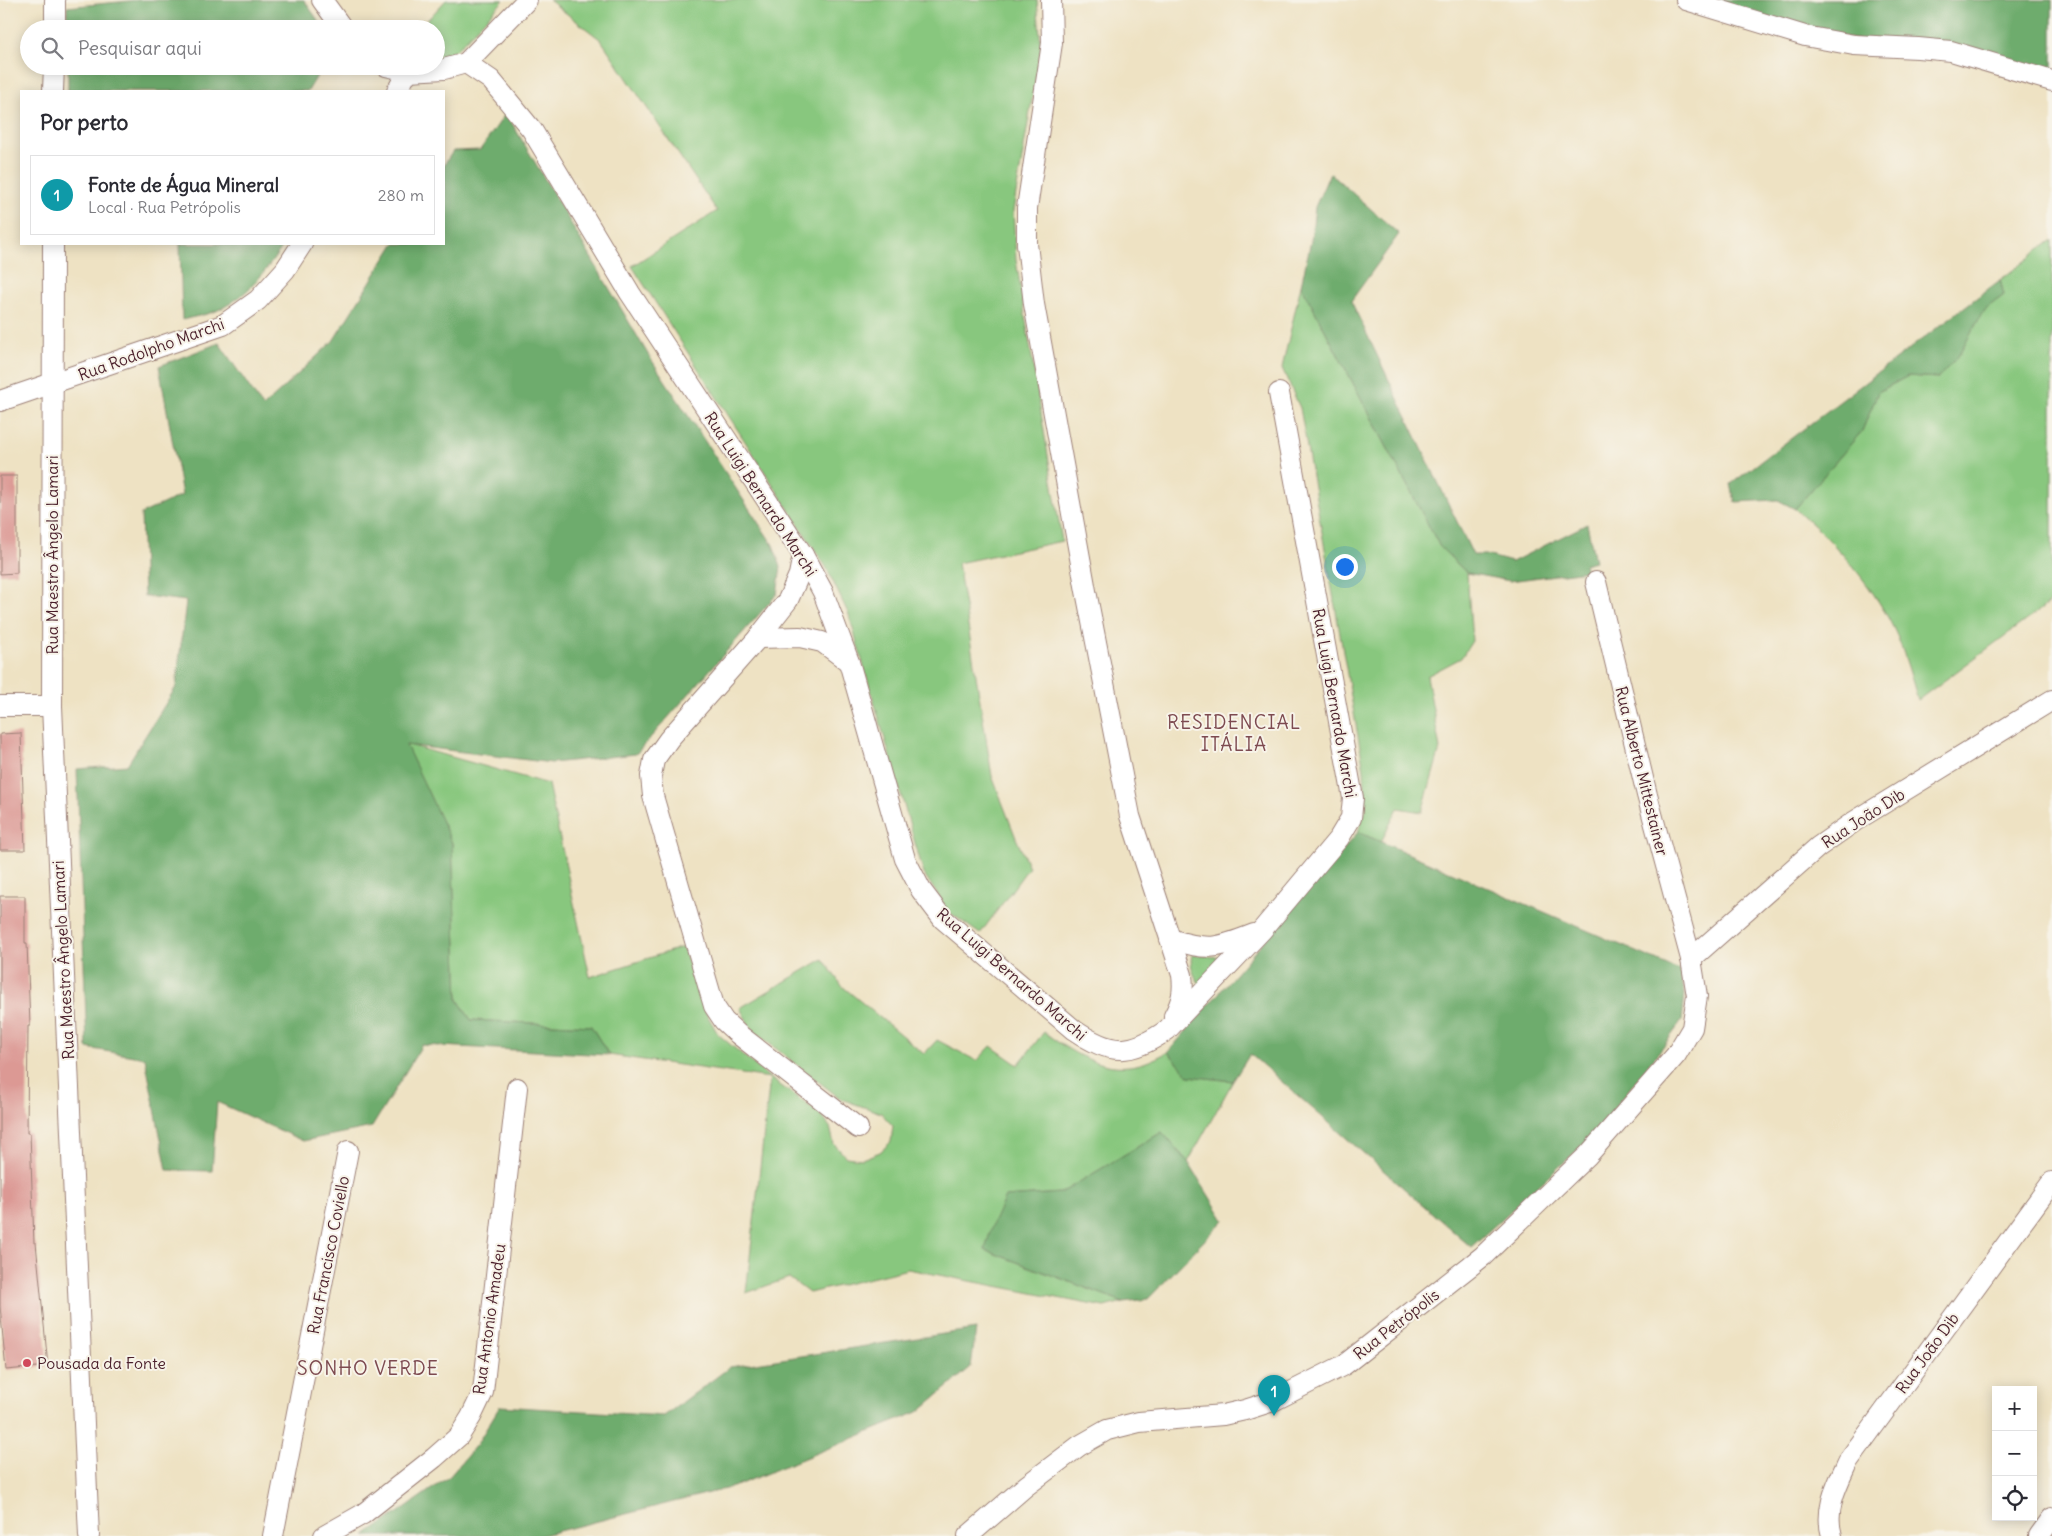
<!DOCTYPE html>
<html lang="pt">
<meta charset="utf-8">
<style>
:root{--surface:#fff;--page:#f2f2f3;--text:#2b2b33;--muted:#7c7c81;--line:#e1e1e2;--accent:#d1495b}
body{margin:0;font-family:Delius,sans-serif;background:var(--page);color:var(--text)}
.controls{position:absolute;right:15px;bottom:15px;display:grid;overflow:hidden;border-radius:0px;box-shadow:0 2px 12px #0003}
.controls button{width:45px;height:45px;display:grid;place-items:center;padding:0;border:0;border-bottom:1px solid var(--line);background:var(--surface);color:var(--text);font:25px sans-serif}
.you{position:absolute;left:1344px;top:566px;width:18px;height:18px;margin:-12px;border:4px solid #fff;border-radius:50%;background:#1a73e8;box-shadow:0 0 0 8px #1a73e833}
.badge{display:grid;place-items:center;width:32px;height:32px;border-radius:50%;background:var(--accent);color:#fff;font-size:16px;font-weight:700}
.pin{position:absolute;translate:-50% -41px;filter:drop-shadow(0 1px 2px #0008)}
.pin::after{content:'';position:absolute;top:26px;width:18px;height:15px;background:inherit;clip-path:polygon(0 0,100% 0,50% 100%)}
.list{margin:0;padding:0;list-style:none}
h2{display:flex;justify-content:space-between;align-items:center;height:65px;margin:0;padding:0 20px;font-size:21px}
h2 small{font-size:16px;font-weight:400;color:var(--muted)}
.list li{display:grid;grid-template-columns:32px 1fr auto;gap:15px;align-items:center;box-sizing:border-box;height:80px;margin:0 10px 10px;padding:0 10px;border:1px solid var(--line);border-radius:0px}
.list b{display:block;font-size:19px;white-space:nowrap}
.list p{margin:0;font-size:16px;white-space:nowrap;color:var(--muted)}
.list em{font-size:16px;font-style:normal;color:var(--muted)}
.icon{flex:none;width:28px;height:28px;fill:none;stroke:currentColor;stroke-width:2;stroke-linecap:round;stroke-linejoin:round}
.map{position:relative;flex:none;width:2052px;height:1536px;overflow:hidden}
.search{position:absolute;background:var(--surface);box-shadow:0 2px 12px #0003;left:20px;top:20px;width:425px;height:55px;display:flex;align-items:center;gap:12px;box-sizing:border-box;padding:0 18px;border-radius:28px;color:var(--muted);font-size:19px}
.panel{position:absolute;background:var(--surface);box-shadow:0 2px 12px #0003;left:20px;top:90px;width:425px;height:155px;border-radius:0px}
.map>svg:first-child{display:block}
</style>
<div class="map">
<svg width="2052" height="1536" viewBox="0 0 2052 1536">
<rect width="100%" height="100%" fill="#f7f3e8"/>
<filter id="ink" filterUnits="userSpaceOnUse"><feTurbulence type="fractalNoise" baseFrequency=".02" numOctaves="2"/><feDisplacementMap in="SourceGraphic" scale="10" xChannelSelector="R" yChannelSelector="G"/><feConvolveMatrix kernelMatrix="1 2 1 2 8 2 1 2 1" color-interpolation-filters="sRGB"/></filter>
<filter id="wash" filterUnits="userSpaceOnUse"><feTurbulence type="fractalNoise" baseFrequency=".0096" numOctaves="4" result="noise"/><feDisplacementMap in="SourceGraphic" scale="20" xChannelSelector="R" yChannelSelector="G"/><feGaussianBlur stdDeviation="1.12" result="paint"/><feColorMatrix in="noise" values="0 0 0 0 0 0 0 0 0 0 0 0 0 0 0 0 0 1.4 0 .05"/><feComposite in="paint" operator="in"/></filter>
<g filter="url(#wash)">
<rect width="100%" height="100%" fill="#eee2c3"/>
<g fill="#88c77e" stroke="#697354">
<polygon points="446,0 504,0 456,50 446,55 436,56 436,29 419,29"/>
<polygon points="549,0 1037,0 1041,47 1013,211 1016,260 1062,541 958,563 992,776 1016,838 1029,867 980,934 949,912 924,874 849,615 826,567 632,266 717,211 601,40"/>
<path d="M2052,240V601L1918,700C1912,680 1906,658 1898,638C1878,591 1835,541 1795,509L1862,431L1878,392L1908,376L1938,378L1959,355L1984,309L2004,295L2000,280Z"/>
<polygon points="1301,285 1440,547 1467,573 1472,641 1461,658 1427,676 1440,749 1422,812 1398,808 1381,842 1358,832 1366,809 1364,770 1300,408 1282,368"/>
<path d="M405,744L548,784L590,977L683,947L706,1013L718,1034L770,1078L819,1113L830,1127L834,1144L846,1157L862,1159L880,1152L891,1142L893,1126L881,1113L841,1099L752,1030L740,1008L823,959L842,986L924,1054L937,1040L977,1061L991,1046L1018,1065L1044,1032C1070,1052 1102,1072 1136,1065C1147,1063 1158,1057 1168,1052L1189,1076L1233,1081L1188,1162L1162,1132L1061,1193L1005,1197L985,1250L1123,1302L1104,1307L908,1269L809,1293L789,1278L746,1293L770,1078L609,1055L591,1026L471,1020L458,1000L452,843Z"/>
<path d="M1228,953L1200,984C1194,978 1189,963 1192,955L1217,957Z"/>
</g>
<g fill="#6eac6d" stroke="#5c664c">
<polygon points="139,0 304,0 324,29 67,29 67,7"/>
<polygon points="1697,0 2052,0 2052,76 1853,39"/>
<polygon points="68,66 323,66 308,91 68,91"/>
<polygon points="506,113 649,356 773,545 781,567 777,594 636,754 552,763 406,745 452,843 458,1000 471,1020 591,1026 609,1055 422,1045 372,1127 303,1141 217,1102 212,1171 167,1170 145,1058 87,1048 77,769 127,765 176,687 186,601 144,596 141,514 182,495 159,366 219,343 263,407 333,341 394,244 444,244 444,165 453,151 480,150"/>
<polygon points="1330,173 1399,234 1351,301 1473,555 1486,555 1512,562 1587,524 1595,561 1584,564 1586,571 1510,581 1467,573 1440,547 1301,285 1311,241 1315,207"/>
<path d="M180,244H284C266,271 248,297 216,311C206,315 193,317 182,320Z"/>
<polygon points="2000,280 2004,295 1984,310 1959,355 1938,378 1908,376 1878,392 1862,431 1795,509 1778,500 1735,502 1731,484"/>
<polygon points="1358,832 1679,970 1685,994 1682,1021 1665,1044 1591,1138 1471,1247 1250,1054 1233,1081 1189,1076 1168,1052"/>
<polygon points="1162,1132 1188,1162 1224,1220 1148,1299 1123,1302 985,1250 992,1226 1005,1197 1061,1193"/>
<polygon points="976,1329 971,1367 918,1412 733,1487 539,1536 365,1536 450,1476 477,1444 500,1406 664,1416 730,1367"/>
</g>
<g id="blocks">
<g fill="#dc9994">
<polygon points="0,476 17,476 17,573 0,574"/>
<polygon points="21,733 25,850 0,850 0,734"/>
<polygon points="0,896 25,896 25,943 27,943 30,1026 28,1026 27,1133 30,1133 34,1243 36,1243 48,1366 6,1370 0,1306"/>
</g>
</g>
</g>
<g filter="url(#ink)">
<use href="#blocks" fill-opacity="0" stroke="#9c8077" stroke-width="1"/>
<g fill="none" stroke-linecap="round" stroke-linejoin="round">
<g stroke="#9c8077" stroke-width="22">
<g id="minor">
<polyline points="322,0 343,29"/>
<path d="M1051,0L1052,43L1027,208V244L1034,304L1086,591L1130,816L1182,975C1184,991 1182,1001 1174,1016"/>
<polyline points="1686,0 1805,36 1854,45 1918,48 1951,51 2052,81"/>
<polyline points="55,29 55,0"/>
<path d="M466,63L491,80L532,130L630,293L803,555L823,592L849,662L905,859L921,890L943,919L1074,1030C1111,1055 1130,1056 1167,1030L1262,930L1339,838L1351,818L1353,798L1279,393"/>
<polyline points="386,66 408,71 444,69 466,63 527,0"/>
<polyline points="53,91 54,66"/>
<polyline points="397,91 408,71"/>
<polyline points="53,244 52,706 89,1536"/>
<polyline points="0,401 223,325 258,300 285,270 302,244"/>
<polyline points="803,555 799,575 788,600 758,638 669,739 654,760 651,776 653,796 714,1006 724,1021 738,1034 858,1128"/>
<polyline points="758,638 800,637 822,642 849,662"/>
<polyline points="0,706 52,706"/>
<path d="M1170,939C1209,951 1216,949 1254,934"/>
<polyline points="1691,959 1818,847 1855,821 2052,700"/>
<polyline points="273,1536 348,1151"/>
<polyline points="324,1536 363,1514 434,1458 459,1436 471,1417 483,1392 517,1088"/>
<polyline points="968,1536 1026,1486 1079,1446 1107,1430 1139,1422 1223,1415 1245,1410 1273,1401 1344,1365 1483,1256 1588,1155 1676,1055 1692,1028 1697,996 1691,959 1647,795 1596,582"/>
<path d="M1832,1536C1824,1509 1837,1485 1848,1461L2052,1182"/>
<polyline points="2039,1536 2052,1518"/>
</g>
</g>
<use href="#minor" stroke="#fff" stroke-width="20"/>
</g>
</g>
<circle fill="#d1495b" stroke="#f7f3e8" stroke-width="2" cx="27" cy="1363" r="5"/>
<g text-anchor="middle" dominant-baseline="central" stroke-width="4" stroke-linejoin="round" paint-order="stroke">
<g font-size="16" fill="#4a1f2b" stroke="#f7f3e8">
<text transform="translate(151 349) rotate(-20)">Rua Rodolpho Marchi</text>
<text transform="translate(761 494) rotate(57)">Rua Luigi Bernardo Marchi</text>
<text transform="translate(52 555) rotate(-90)">Rua Maestro Ângelo Lamari</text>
<text transform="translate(1335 703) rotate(80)">Rua Luigi Bernardo Marchi</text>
<text transform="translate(1642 771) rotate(76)">Rua Alberto Mittestainer</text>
<text transform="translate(1863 818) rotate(-33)">Rua João Dib</text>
<text transform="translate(63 960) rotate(-93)">Rua Maestro Ângelo Lamari</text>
<text transform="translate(1012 974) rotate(41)">Rua Luigi Bernardo Marchi</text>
<text transform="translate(328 1255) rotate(-79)">Rua Francisco Coviello</text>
<text transform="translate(489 1319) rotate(-82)">Rua Antonio Amadeu</text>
<text transform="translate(1396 1324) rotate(-38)">Rua Petrópolis</text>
<text transform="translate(1927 1353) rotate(-54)">Rua João Dib</text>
</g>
<g font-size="16" fill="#4a1f2b" stroke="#f7f3e8" text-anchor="start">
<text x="37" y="1363">Pousada da Fonte</text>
</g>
<g font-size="19" letter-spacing="1" fill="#7d4a50" stroke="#f7f3e8">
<text x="1234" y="722">RESIDENCIAL<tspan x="1234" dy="22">ITÁLIA</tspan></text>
<text x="368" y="1368">SONHO VERDE</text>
</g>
</g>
</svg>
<div class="controls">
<button>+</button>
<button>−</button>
<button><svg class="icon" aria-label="locate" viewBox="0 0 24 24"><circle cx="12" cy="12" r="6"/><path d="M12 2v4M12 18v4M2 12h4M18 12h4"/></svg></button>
</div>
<div class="you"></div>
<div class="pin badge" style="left:1274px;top:1416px;background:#0f9aa8">1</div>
<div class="search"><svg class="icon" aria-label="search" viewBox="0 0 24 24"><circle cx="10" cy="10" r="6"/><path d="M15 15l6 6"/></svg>Pesquisar aqui</div>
<section class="panel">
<h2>Por perto<small></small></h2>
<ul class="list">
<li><span class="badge" style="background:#0f9aa8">1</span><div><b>Fonte de Água Mineral</b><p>Local · Rua Petrópolis</p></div><em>280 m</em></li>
</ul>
</section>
</div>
